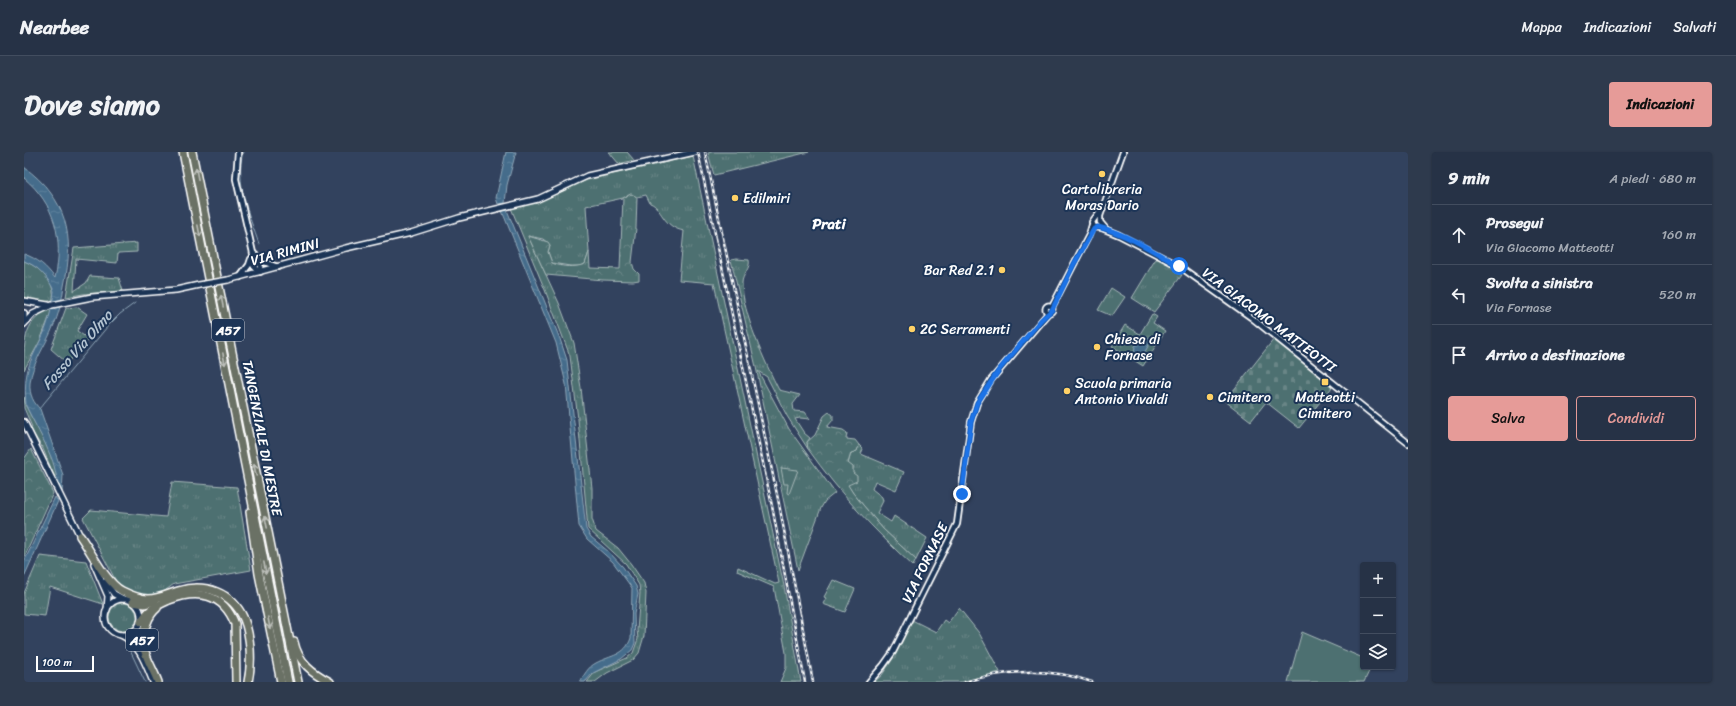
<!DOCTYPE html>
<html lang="it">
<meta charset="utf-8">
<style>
:root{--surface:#263246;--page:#2e3a4d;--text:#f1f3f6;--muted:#a4aab3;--line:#424d5f;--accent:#e69b98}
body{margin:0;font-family:Sriracha,sans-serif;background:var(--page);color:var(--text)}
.controls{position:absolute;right:12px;bottom:12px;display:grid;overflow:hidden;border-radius:4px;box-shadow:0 1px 3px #0004}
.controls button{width:36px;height:36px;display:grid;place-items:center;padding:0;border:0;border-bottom:1px solid var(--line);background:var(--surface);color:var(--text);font:20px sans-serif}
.scale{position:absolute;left:12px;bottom:10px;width:58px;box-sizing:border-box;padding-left:4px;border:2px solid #fff;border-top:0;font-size:11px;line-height:14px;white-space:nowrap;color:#fff;-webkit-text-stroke:3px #1d3557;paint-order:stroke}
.stop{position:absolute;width:12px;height:12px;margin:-9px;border:3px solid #1a73e8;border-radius:50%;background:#fff}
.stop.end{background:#1a73e8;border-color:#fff;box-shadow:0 1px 4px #0008}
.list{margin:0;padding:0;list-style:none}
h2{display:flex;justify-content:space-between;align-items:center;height:52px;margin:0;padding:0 16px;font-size:17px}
h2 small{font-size:13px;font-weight:400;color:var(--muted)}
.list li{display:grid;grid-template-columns:26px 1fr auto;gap:12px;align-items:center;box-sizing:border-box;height:60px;padding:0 16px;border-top:1px solid var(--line)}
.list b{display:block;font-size:15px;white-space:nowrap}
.list p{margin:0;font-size:13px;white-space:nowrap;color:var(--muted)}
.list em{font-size:13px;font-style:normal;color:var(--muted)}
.actions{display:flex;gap:8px;padding:12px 16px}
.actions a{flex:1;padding:9px 0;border:1px solid var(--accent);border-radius:4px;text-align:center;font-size:14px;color:var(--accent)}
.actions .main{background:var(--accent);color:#111}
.icon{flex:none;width:22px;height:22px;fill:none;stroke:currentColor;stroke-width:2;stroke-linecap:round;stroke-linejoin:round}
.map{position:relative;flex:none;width:1384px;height:530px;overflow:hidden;border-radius:4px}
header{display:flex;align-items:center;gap:24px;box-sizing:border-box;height:56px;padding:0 20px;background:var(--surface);border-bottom:1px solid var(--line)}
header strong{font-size:19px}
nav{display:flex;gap:22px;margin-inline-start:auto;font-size:14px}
.intro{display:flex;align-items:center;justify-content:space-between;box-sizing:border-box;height:96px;padding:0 24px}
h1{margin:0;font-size:28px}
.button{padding:10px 18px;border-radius:4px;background:var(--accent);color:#111;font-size:14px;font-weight:700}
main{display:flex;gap:24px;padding:0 24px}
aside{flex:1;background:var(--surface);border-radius:4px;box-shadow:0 1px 3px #0004}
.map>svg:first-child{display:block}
</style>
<header>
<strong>Nearbee</strong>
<nav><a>Mappa</a><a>Indicazioni</a><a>Salvati</a></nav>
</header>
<div class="intro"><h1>Dove siamo</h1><a class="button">Indicazioni</a></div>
<main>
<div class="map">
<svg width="1384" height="530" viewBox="0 0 1384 530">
<defs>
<pattern id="grass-tufts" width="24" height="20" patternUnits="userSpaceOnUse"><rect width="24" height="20" fill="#4e7071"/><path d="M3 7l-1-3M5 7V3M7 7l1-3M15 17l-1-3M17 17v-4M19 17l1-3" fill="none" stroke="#698586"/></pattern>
<pattern id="forest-crowns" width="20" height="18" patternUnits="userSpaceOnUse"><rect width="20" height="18" fill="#4e7071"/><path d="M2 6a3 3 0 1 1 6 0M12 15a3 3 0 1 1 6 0" fill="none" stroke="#698586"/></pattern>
<pattern id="cemetery-stones" width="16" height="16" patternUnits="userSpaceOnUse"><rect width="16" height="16" fill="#4e7071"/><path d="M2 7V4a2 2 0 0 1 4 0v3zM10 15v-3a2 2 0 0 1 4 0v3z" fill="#698586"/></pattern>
<pattern id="water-ripples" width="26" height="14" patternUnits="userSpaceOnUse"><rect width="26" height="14" fill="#446c8b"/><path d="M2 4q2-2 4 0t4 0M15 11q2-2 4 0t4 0" fill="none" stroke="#60829c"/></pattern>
</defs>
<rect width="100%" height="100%" fill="#32425e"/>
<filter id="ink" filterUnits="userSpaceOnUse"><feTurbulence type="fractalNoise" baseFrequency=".025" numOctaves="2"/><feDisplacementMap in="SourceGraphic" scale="8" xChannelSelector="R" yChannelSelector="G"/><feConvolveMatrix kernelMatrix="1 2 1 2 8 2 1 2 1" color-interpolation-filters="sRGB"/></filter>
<g filter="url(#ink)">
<g fill="url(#grass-tufts)" stroke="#a6b8b8">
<polygon points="585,0 603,0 610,8 595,12"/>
<polygon points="688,0 785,0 690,23 684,1"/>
<path d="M669,4L760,434L777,530H756L762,516V501L750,435L713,419L714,415L751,432L755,431L690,131L655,128L660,79C638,75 638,55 626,51L622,43L613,45L607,42L599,46L562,54L565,100L561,112L555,114H546L528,111L524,100L526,93L519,87L504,84L535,151L550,191L557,236L568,336V367L572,379L594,396L607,412L620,431L622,441L620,484L615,501L609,508L583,521L571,530H563L571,520L603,506L609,501L614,487L613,478L616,441L615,433L602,412L564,377L554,267L546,204L521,138L487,56L519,48L563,28Z"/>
<polygon points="113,91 113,100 94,101 93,111 52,107 50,139 62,131 66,124 95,126 99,139 59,142 42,145 50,96"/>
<polygon points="1135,106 1152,116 1151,119 1158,123 1130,160 1108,146 1131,108"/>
<path d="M712,107L725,108C727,116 718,123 718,131C718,160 742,213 755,238L776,243L769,252L770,259L781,260L786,267L776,266L771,267L780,281L786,286L783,290L784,297L763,264L743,225L734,219L765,277L811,341L801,349L797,356L774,418L732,215L707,108Z"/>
<path d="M0,109C16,115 32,130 29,148L16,151L0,145Z"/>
<polygon points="1087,136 1101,145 1088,164 1074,158"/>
<path d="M29,155L16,189L0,218C0,185 0,169 29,155Z"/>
<polygon points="53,155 63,162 53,179 63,186 63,189 43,211 27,197 42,156"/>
<path d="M0,245L2,254C13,278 35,305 34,333L19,297L6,276L8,275L0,256Z"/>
<polygon points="835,293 839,297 837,302 880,320 872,338 851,329 848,337 858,345 859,349 853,361 867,370 870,364 903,386 892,408 859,377 829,341 823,332 828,330 829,315 824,312 827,301 833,299"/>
<polygon points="148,330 213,335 227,418 150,432 138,441 123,445 101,438 94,433 59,366 67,358 142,365"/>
<polygon points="16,404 62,409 79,452 26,435 21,464 0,462 0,441"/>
<polygon points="809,428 831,437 821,460 799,452 802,446 800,445"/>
<circle cx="99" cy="465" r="14"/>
<polygon points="935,456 955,481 976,520 937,530 850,530 858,523 868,508 888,468 912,480 920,468 924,471"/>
</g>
<g fill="url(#forest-crowns)" stroke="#a6b8b8">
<path d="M607,42L613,45L612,76L608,110L610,117L615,122V128L609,129L579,128L522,123L504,84L524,90L526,93L524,100L528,111C538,115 551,116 561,112L565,100L566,116L596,117L599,46Z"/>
<polygon points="1128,162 1133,165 1129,171 1141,179 1119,214 1088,194 1101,173 1116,182"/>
<path d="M805,260L809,263V268L803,275L819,278L823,281L822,287L831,288L835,293L833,299L827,301L824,311L829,315V321L833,324V329L824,333L829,341L859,377L892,408L889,414C848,376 816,342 784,297L783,290L791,283L800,264Z"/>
<polygon points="7,297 29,341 0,406 0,307"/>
</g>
<polygon fill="url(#cemetery-stones)" stroke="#a6b8b8" points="1250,187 1266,198 1309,234 1275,276 1242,250 1227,269 1201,249"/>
<g fill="#4e7071" stroke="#a6b8b8">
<polygon points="757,316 774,318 765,342 763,341 764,332 760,332"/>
<polygon points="1278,480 1339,506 1339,515 1347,515 1340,530 1264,530"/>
</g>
<g fill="url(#water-ripples)" stroke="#8fa7b9">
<polygon points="482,0 492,0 483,33 481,51 474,52 472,46"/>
<path d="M0,15C43,47 51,83 40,134C38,148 35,162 29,175C22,193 8,211 6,231C5,243 10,251 16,257L39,323L38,341C32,330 32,316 27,305C20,287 10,271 2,254C0,223 3,215 16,189C24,174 28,156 30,139C24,125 14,114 0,109V102C14,107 22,114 31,126C40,87 31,52 0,26Z"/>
<path d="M483,58L536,187L543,208L562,377L567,385L585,400L599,415L612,434L614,442L610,462L611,491L608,498L597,507L569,521L561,530H556C560,523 564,515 572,511C587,503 601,504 607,486L608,436L589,410L563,387L555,374L542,232L532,191L478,59Z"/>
<polygon points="1123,185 1126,186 1127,189 1118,205 1110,202 1111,194"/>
<polygon points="31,345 34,349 0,425 0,410"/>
</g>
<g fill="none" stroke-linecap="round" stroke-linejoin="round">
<g stroke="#8fa7b9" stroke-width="1">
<path d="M219,0C211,30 225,63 235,92"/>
<polyline points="15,257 84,174 96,162 111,151"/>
<polyline points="103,492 121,530"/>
</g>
<g stroke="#fff" stroke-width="8">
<g id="tertiary">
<polyline points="214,0 212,27 229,101 229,113 234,120"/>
<polyline points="1079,55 1068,70 1070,75 1078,76 1095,83 1155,114 1228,166 1384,291"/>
<polyline points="1081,76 1076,70 1076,64 1099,0"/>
<polyline points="229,101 240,110 254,115"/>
<polyline points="233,106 236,112 236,120"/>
<polyline points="216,125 225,113 227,107"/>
<circle cx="1025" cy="157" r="3.5"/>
<polyline points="1028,155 1065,83 1068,73"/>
<polyline points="845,530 859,514 869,500 933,372 947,270 953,251 967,228 1025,160"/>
</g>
</g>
<g stroke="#fff" stroke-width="8">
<g id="secondary">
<polyline points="204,128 322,96 387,81 435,66 514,47 563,24 671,0"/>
<polyline points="0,149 24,153"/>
<polyline points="0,161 0,169"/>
<polyline points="0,172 9,162 28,153 68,145 152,138 175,133"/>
<polyline points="0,270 57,386"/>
<polyline points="70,412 84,444 83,458"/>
<polyline points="81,430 90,442 99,447"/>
<circle cx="99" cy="465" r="18"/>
<polyline points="114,475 113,484 116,498"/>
<path d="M97,483C115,491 122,513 129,530"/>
</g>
</g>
<g stroke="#fff" stroke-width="10">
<g id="motorway">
<polyline points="159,0 264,530"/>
<polyline points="168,0 274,530"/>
<polyline points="226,360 235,422 257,530"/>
<path d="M56,384C67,399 82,431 98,439C106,443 116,447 124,447C135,447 144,442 154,439C181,431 208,440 220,467C227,485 228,511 224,530"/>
<polyline points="109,450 121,452 131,449"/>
<path d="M133,456C128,460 125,465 123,471C112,494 126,509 134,530"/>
<path d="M117,470C124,457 132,454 145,448C173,437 199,441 211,472L212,530"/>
<path d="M270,490C274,510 289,521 306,530"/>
</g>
</g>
<use href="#tertiary" stroke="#1d3557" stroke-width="4.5"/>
<use href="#secondary" stroke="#1d3557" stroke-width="5"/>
<use href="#motorway" stroke="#6b7165" stroke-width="7"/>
<g stroke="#fff" stroke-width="2.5">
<g id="rail">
<polyline points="674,0 748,354 781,530"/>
<polyline points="681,0 755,352 789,530"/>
<path d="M941,530C982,517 1027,516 1068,530"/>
</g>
</g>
<use href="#rail" stroke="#1d3557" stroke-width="1" stroke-dasharray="3" stroke-linecap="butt"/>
<g stroke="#fff" stroke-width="8" stroke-linecap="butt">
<polyline id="secondary-bridge" points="175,133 204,128"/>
</g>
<use href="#secondary-bridge" stroke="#1d3557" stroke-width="5"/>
</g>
<defs><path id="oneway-shaft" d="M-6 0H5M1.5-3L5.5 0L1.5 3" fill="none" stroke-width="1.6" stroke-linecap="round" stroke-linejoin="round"/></defs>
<g stroke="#bcbfba">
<use href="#oneway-shaft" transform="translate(173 22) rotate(-101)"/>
<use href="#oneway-shaft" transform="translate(175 79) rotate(79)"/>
<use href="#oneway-shaft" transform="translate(198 149) rotate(-101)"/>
<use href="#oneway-shaft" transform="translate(200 207) rotate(79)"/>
<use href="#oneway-shaft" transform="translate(231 318) rotate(-101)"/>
<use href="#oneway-shaft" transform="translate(242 370) rotate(-101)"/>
<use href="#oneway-shaft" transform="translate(241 416) rotate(79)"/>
<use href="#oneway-shaft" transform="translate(245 471) rotate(79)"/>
</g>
</g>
<g fill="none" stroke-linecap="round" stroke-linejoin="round" filter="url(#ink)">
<path stroke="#1a73e8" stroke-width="5" d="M938,342L947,270L953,251L975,218L1017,168L1028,158L1050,112L1070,77L1074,75C1101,81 1131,100 1155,114"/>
</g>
<g fill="#ffd166" stroke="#1d3557" stroke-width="1.5">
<circle cx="1078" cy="22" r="4"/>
<circle cx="711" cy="46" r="4"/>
<circle cx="978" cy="118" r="4"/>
<circle cx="888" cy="177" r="4"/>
<circle cx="1073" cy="195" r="4"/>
<rect x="1297" y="226" width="8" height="8" rx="2"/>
<circle cx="1043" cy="239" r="4"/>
<circle cx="1186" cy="245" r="4"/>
</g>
<g text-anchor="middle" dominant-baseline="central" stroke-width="4" stroke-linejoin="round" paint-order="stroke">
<g fill="#1d3557" stroke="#bbc2cd" stroke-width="1">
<rect x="188" y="167" width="32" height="22" rx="3"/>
<rect x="102" y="477" width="32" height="22" rx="3"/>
</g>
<g font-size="13" font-weight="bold" fill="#fff">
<text x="204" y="178">A57</text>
<text x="118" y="488">A57</text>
</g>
<g font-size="14" fill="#fff" stroke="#1d3557" text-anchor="start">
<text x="1078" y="37" text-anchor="middle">Cartolibreria<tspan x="1078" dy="16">Moras Dario</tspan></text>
<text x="719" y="46">Edilmiri</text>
<text x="970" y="118" text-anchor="end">Bar Red 2.1</text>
<text x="896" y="177">2C Serramenti</text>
<text x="1081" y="187">Chiesa di<tspan x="1081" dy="16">Fornase</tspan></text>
<text x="1051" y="231">Scuola primaria<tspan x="1051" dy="16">Antonio Vivaldi</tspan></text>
<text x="1194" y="245">Cimitero</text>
<text x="1301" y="245" text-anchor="middle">Matteotti<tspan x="1301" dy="16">Cimitero</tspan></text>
</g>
<g font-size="14" fill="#fff" stroke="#1d3557">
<text transform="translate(261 100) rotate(-15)">VIA RIMINI</text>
<text transform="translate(1245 168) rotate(37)">VIA GIACOMO MATTEOTTI</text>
<text transform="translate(238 286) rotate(79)">TANGENZIALE DI MESTRE</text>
<text transform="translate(901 411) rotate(-64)">VIA FORNASE</text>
</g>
<g font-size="15" font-weight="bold" fill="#fff" stroke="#1d3557">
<text x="805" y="72">Prati</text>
</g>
<g font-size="15" font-style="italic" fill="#b4c4d1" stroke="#1d3557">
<text transform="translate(53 198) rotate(-49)">Fosso Via Olmo</text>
</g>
</g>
</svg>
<div class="controls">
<button>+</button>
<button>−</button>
<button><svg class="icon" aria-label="layers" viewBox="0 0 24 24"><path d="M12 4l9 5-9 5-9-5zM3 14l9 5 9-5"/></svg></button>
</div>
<div class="scale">100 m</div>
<div class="stop" style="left:1155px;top:114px"></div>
<div class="stop end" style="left:938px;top:342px"></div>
</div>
<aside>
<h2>9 min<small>A piedi · 680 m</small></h2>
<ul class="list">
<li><svg class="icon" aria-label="ahead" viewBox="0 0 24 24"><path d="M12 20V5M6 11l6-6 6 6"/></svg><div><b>Prosegui</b><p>Via Giacomo Matteotti</p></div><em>160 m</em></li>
<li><svg class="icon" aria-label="left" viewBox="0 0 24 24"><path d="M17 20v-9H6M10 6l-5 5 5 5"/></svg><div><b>Svolta a sinistra</b><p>Via Fornase</p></div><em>520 m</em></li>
<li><svg class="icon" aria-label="arrive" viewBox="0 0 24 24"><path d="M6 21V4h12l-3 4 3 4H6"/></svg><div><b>Arrivo a destinazione</b></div></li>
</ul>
<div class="actions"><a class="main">Salva</a><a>Condividi</a></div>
</aside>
</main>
